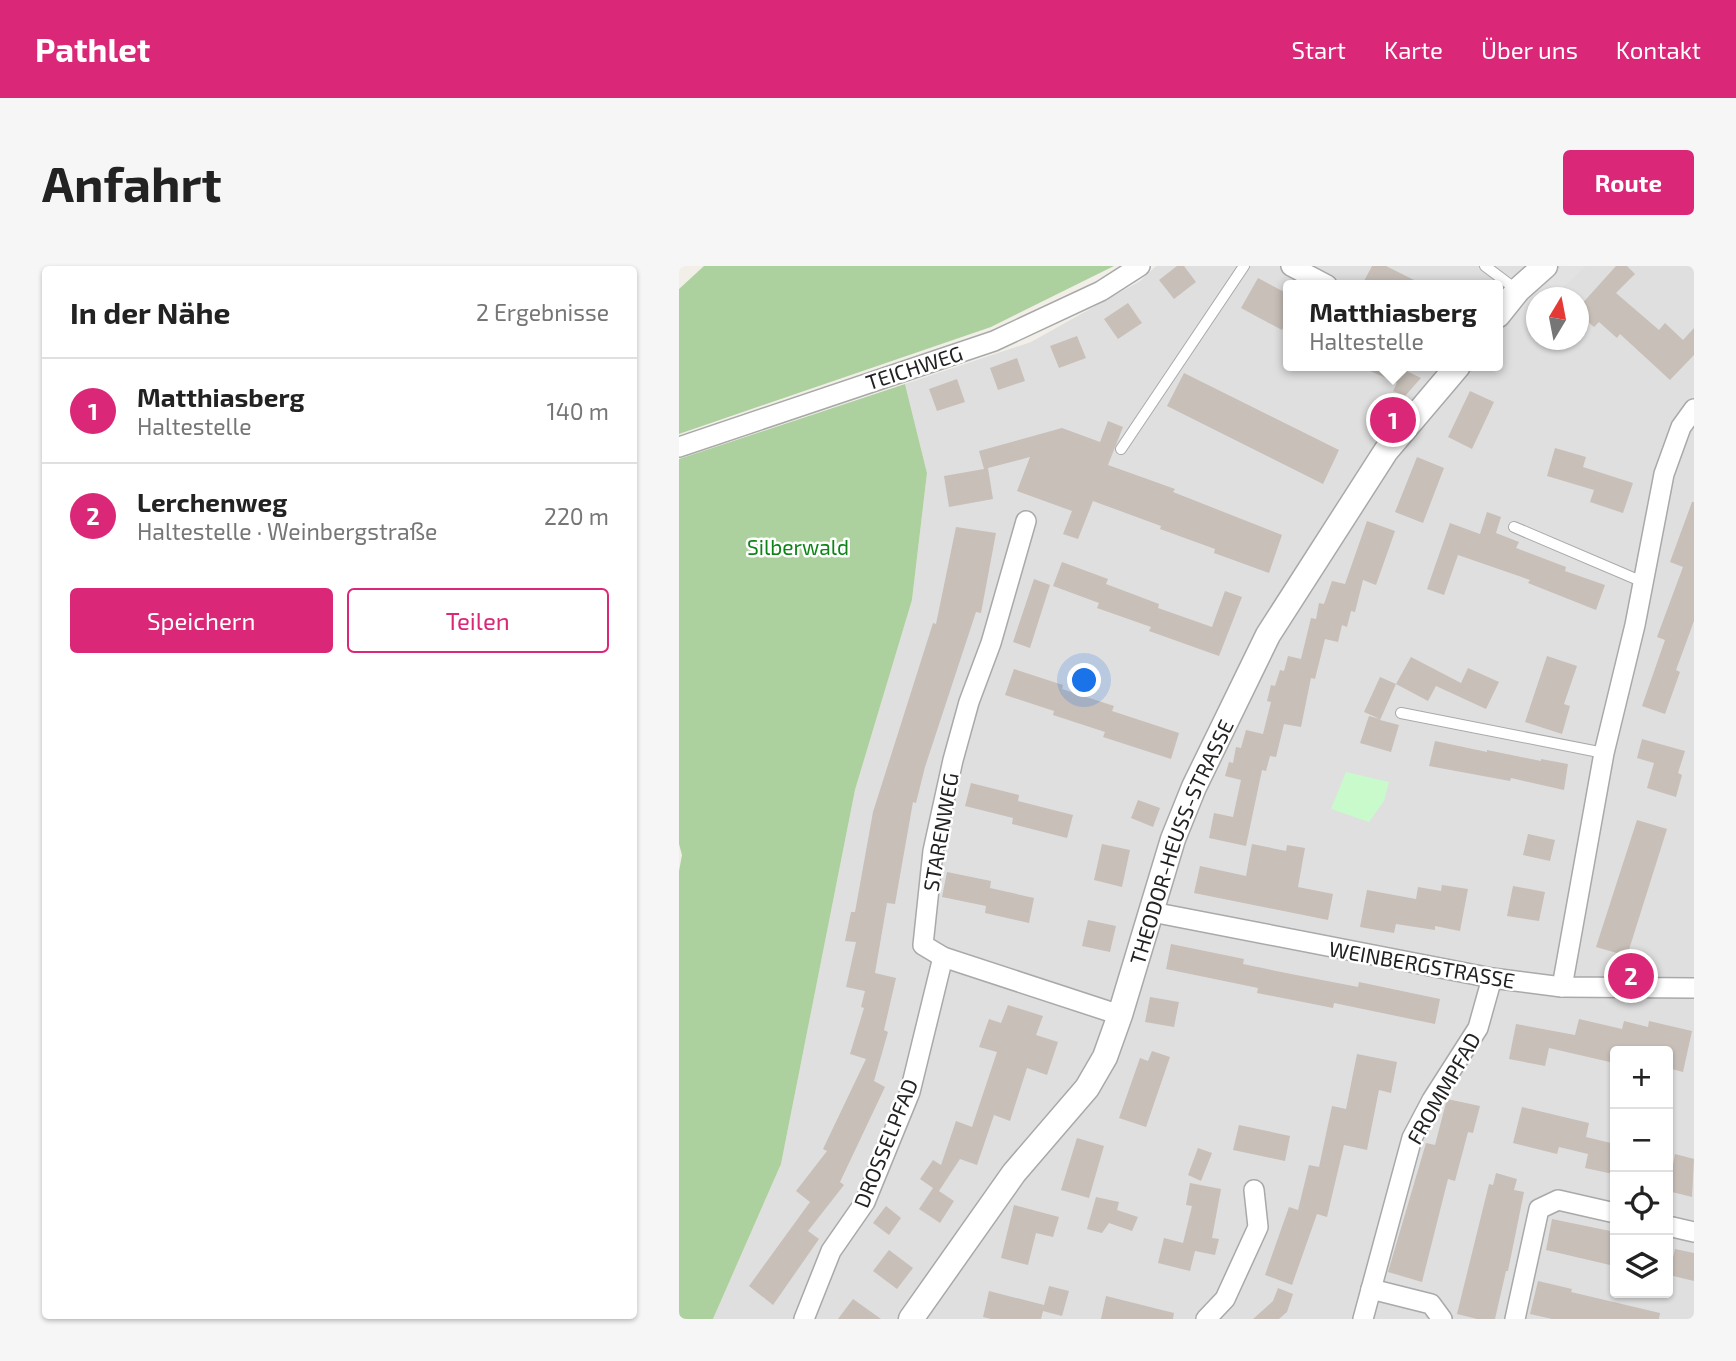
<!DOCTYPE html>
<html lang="de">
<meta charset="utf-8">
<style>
:root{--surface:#fff;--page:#f6f6f6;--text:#222;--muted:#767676;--line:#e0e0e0;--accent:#db2777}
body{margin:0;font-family:"Exo 2",sans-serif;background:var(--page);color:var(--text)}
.controls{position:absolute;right:21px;bottom:21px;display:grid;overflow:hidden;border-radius:7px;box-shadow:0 2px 5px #0004}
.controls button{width:63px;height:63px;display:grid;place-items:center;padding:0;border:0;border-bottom:2px solid var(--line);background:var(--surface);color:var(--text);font:35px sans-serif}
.compass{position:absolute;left:847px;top:21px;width:63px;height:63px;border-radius:50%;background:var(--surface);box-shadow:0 2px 5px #0004;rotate:10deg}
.you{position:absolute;left:406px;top:415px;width:24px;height:24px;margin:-18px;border:5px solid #fff;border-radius:50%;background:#1a73e8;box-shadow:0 0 0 10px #1a73e833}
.badge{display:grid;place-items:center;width:46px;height:46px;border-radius:50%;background:var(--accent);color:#fff;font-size:23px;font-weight:700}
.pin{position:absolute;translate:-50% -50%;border:4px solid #fff;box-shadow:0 2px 7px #0006}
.popup{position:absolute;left:604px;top:14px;width:220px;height:91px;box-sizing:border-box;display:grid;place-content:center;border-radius:7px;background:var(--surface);filter:drop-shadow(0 2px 5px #0005);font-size:23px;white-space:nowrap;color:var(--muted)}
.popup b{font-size:26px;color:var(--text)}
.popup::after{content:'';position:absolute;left:50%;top:100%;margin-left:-14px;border:14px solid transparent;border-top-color:var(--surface)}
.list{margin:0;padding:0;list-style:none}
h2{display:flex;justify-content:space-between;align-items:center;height:91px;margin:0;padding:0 28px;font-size:30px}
h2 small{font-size:23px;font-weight:400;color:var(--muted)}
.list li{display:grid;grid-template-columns:46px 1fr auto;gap:21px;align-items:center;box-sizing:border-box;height:105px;padding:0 28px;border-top:2px solid var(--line)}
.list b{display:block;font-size:26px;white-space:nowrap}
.list p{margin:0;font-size:23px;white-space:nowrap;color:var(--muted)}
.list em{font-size:23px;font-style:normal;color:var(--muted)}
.actions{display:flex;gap:14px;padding:21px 28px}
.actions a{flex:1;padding:16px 0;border:2px solid var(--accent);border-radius:7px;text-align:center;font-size:24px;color:var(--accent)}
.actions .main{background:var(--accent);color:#fff}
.icon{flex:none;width:38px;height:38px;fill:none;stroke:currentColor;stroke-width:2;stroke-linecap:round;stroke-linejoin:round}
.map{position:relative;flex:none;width:1015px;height:1053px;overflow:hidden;border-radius:7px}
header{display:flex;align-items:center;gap:42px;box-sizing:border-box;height:98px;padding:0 35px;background:var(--accent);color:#fff}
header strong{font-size:33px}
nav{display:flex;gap:38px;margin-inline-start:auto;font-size:24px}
.intro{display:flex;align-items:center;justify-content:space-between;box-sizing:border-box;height:168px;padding:0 42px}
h1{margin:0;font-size:49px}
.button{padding:18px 32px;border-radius:7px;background:var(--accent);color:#fff;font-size:24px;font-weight:700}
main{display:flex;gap:42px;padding:0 42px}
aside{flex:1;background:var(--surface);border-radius:7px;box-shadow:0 2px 5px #0004}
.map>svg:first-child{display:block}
</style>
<header>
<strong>Pathlet</strong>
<nav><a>Start</a><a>Karte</a><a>Über uns</a><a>Kontakt</a></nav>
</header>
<div class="intro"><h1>Anfahrt</h1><a class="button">Route</a></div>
<main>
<aside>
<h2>In der Nähe<small>2 Ergebnisse</small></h2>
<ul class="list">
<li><span class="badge">1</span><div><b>Matthiasberg</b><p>Haltestelle</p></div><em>140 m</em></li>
<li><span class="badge">2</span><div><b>Lerchenweg</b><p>Haltestelle · Weinbergstraße</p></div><em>220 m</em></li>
</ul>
<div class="actions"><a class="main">Speichern</a><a>Teilen</a></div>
</aside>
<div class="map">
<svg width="1015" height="1053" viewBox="0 0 1015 1053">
<rect width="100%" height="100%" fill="#f2efe9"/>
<path fill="#e0dfdf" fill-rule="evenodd" d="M477,0H1015V1053H34L102,898L176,524L233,334L248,207L226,118L352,76L461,15ZM609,19H819V100H609ZM858,32H900V74H858ZM936,785H989V1027H936Z"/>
<g fill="#add19e">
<polygon points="25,0 435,0 312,61 0,168 0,23"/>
<polygon points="226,118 248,207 233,334 176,524 102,898 34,1053 0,1053 0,605 3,589 0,578 0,193"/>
</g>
<polygon fill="#c8facc" points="667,506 710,516 705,535 690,556 652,543"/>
<polygon fill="#e2e2e2" points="883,0 907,0 878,27 867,15"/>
<g fill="#c7bfb8">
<polygon points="498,0 505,0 517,16 495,33 480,14"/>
<polygon points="693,0 707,0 745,19 693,19 685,15"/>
<polygon points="937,0 948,0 956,8 937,27 980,64 986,57 1004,74 1015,62 1015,89 991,114 941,68 938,72 920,56 915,61 900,48 900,41"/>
<polygon points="579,12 609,28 609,53 603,64 562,42"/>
<polygon points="449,37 463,57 439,73 425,53"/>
<polygon points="398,70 407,92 380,102 371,80"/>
<polygon points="338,92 346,115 319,124 311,102"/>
<polygon points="680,100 717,100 742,112 726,130 714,125 718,117"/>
<polygon points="505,107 660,184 644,218 488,140"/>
<polygon points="278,113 286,136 258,145 250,123"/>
<polygon points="791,125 815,136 793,183 769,171"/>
<polygon points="429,155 444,161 429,199 496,223 494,226 603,269 590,307 535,287 536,283 481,263 482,260 414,235 399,273 384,268 393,245 338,225 351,191 309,202 314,233 270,241 265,210 305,203 300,185 383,162 421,176"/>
<polygon points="876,182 907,191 904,201 954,217 944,247 911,236 915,224 868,210"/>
<polygon points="738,191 765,202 744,257 716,246"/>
<polygon points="1013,236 1015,236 1015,355 997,404 1001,406 986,448 963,440 986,374 978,371 1004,301 991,296"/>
<polygon points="808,246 822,251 817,267 840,276 837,282 887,301 886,305 926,319 917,344 849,317 851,314 779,289 765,329 748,323 771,257 801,268"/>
<polygon points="688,255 716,265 697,319 684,314 676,346 672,345 668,361 663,359 659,376 646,373 636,413 632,412 622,461 605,458 597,491 591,490 587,505 583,504 567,580 530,572 535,547 554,551 562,514 546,510 550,496 554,497 557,481 562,482 567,464 584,468 592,436 588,435 592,419 596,420 601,404 605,405 609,390 622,393 632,352 637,353 640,337 645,338 653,315 666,318"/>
<polygon points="277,261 317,267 302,347 297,346 246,501 237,537 234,536 216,638 208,637 196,707 217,712 205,764 209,766 195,815 206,821 161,916 165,919 129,965 140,973 94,1039 70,1020 131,936 117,925 148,885 144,883 187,793 171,788 185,742 182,741 186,725 167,721 177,676 166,675 172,646 176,646 194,546 254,357 257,358"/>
<polygon points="383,296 429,313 427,318 480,338 479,342 533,361 546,325 563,331 540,390 470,365 472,361 418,342 420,337 374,320"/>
<polygon points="355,313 371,319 351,382 334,376"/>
<polygon points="868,390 898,400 885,438 891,440 883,468 846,456"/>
<polygon points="732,391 782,417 789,402 820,416 807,443 757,420 749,435 717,418"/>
<polygon points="335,403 384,419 383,423 435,440 433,445 500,467 492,493 424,471 426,466 374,449 375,445 326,429"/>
<polygon points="701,411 717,418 701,454 720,459 712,486 681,477 690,450 701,453 685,446"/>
<polygon points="963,473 1006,485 999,507 1003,509 997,531 968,522 975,497 958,492"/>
<polygon points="756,475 808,486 808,484 862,495 862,493 889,498 885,524 832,512 831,515 750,500"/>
<polygon points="292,517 340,529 339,535 394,549 388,572 333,558 334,552 286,540"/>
<polygon points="459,534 481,542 474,561 452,552"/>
<polygon points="958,554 988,563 948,690 917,681"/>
<polygon points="849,568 876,574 871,595 844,589"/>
<polygon points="423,578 451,584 443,621 415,614"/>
<polygon points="573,578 607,585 608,579 626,582 619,621 654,628 649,654 515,627 521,600 567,610"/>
<polygon points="268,606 312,615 311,622 355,632 350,657 306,647 307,640 263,631"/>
<polygon points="763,619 789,623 781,665 756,660 756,664 717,658 715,667 681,661 688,624 737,633 739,621 762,625"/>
<polygon points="834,620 866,626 860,655 828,650"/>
<polygon points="409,654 437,660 431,686 403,680"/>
<polygon points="492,678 565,693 564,698 612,708 679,721 680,716 761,733 756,758 655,737 654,742 624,736 578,727 579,722 487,703"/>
<polygon points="471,731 500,736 495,761 466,756"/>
<polygon points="329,739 364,750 357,769 379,776 368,809 348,802 331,855 315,849 298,899 281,893 260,925 275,935 261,957 240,943 254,922 241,913 254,894 262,899 277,855 293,861 318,786 300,781 310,753 322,757"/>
<polygon points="900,753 943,763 945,755 969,761 970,755 1013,765 1004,806 989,802 989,785 936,785 935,797 870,782 866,800 830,793 837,758 896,769"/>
<polygon points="473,785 491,791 467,861 440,852 461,792 469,795"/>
<polygon points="678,788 718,796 712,827 700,824 688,884 665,879 648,951 638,948 613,1019 586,1009 610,941 619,944 630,899 640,901 653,840 667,843"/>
<polygon points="768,833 801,840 794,867 789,866 776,915 769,913 743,1016 709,1006 747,877 756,879"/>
<polygon points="843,841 910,857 907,871 936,878 934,908 906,902 909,888 880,881 878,888 834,877"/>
<polygon points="560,859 611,870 606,895 554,884"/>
<polygon points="398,872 425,880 410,932 382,924"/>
<polygon points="519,882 533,887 522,915 509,909"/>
<polygon points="996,888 1015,893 1013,931 989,925"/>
<polygon points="817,907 838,913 835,924 845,926 829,1005 827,1005 816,1053 798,1053 778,1048 810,918 814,919"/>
<polygon points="511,917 542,923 533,972 540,973 536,989 516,985 511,1005 479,997 485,972 504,977 513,940 507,939"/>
<polygon points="417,931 440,936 438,944 459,951 453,965 430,957 423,967 408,963"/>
<polygon points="335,939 380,951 374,971 357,967 349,999 322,992"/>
<polygon points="207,940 222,952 210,969 194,957"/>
<polygon points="873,953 936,966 936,977 931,999 867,984"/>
<polygon points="996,983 1015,987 1015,1015 990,1009"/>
<polygon points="210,984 234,1002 218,1023 194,1005"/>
<polygon points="859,1015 893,1023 892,1026 981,1047 980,1053 873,1053 851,1048"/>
<polygon points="370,1020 390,1025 383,1050 364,1045 362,1053 312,1053 304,1051 310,1025 365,1039"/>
<polygon points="599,1022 614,1028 608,1046 600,1053 574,1053 594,1035"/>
<polygon points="427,1030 495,1047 494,1053 422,1053"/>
<polygon points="174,1033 202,1053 159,1053"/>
</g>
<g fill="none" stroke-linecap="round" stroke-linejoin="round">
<g stroke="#a9a9a9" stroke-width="12">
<g id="service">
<polyline points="806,0 838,24"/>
<polyline points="442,183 565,0"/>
<polyline points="835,261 964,316"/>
<polyline points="722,447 925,487"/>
</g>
</g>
<g stroke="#a9a9a9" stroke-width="22">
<g id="minor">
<polyline points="612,0 648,19"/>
<polyline points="0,181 315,75 422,25 461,0"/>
<polyline points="347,255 312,377 290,436 274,494 254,585 244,679 264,691 441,749"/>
<polyline points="473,646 813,712 883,721 1015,722"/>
<polyline points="883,721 925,487 956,359 985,208 1002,161 1015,143"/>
<polyline points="989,960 1015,966"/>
<polyline points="692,1023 752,1038 763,1053"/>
<polyline points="125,1053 152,985 186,936 231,826 264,691"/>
<polyline points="527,1053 546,1033 579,961 575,924"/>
<polyline points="684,1053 733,872 753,834 799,762 813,712"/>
<polyline points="836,1053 860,943 879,934 936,947"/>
</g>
</g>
<g stroke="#a9a9a9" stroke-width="27">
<g id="tertiary">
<polyline points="819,49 839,24 866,0"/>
<path id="s1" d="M232,1053L335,907L408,822L426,791L441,749L494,573L515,521L589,369L707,185L779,100"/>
</g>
</g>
<use href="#service" stroke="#fff" stroke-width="10"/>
<use href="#minor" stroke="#fff" stroke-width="19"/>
<use href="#tertiary" stroke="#fff" stroke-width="24"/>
</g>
<g text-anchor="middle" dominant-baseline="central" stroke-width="5" stroke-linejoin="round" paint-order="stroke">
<g font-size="21" fill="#222" stroke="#fff">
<text transform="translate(235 101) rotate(-18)">TEICHWEG</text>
<text transform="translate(261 566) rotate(-80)">STARENWEG</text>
<text stroke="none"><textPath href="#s1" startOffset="555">THEODOR-HEUSS-STRASSE</textPath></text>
<text transform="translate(743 698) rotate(10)">WEINBERGSTRASSE</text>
<text transform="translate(764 822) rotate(-60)">FROMMPFAD</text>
<text transform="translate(206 877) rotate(-68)">DROSSELPFAD</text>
</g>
<g font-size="21" fill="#0c8416" stroke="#fff">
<text x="119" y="280">Silberwald</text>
</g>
</g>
</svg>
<div class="controls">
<button>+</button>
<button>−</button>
<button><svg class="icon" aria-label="locate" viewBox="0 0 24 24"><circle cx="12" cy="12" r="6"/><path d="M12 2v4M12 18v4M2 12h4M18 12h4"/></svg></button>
<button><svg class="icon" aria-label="layers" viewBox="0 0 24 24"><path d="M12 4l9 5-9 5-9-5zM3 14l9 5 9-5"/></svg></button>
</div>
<svg class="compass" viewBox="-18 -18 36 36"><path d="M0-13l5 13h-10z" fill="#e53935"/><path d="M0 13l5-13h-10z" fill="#767676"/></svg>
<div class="you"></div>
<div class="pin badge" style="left:714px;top:154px">1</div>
<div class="popup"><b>Matthiasberg</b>Haltestelle</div>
<div class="pin badge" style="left:952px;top:710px">2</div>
</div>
</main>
